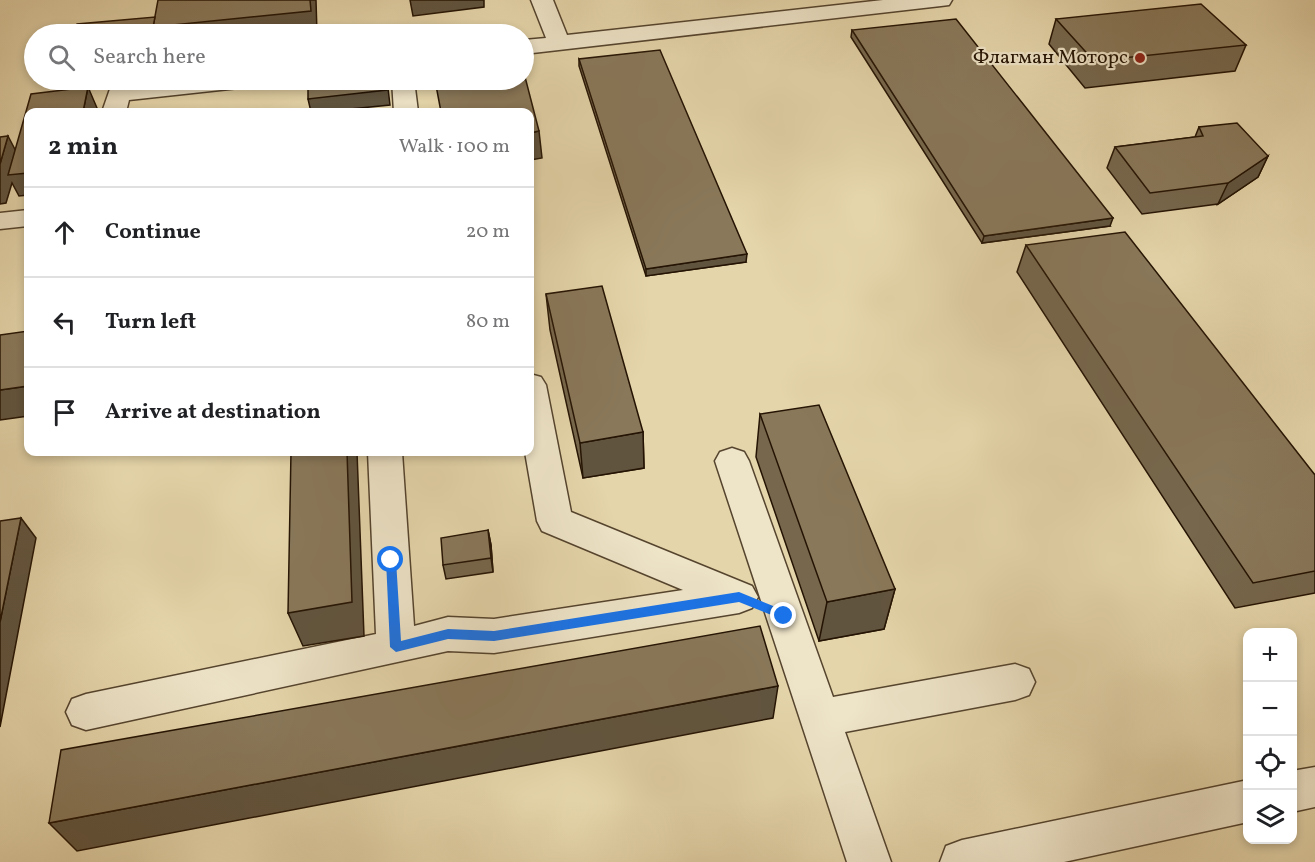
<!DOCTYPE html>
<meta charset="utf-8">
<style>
:root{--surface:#fff;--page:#f6f6f6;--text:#202124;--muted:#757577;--line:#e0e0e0}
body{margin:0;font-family:Vollkorn,serif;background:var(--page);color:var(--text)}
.controls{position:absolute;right:18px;bottom:18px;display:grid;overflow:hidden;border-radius:12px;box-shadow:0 3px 9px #0003}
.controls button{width:54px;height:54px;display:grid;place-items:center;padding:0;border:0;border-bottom:2px solid var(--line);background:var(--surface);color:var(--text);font:30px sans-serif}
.stop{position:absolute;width:18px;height:18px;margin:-14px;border:4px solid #1a73e8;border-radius:50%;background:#fff}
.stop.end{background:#1a73e8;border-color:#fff;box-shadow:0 2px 6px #0008}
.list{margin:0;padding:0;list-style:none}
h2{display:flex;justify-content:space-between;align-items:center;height:78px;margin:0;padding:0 24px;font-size:26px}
h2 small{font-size:20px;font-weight:400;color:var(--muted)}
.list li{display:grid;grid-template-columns:39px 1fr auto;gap:18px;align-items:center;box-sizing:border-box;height:90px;padding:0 24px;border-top:2px solid var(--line)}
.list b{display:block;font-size:22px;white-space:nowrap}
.list em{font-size:20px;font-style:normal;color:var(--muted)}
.icon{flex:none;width:33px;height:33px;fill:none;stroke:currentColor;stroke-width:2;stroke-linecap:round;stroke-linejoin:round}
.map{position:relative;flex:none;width:1315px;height:862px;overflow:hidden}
.search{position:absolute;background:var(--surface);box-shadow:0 3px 9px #0003;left:24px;top:24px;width:510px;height:66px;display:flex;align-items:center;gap:15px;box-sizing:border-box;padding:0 21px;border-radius:33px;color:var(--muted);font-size:22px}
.panel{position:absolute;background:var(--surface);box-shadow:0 3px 9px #0003;left:24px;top:108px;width:510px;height:348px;border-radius:12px}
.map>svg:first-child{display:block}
</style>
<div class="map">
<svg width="1315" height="862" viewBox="0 0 1315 862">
<rect width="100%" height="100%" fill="#e5d5aa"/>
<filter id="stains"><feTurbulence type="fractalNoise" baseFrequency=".00333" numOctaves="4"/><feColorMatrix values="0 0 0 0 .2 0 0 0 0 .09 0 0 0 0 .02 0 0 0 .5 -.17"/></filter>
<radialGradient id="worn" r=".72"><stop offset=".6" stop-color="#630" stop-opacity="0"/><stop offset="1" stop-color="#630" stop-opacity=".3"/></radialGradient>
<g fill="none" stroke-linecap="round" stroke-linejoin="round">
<g stroke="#55442e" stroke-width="3">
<g id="minor">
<polygon points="531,0 553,0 567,35 883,0 952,0 949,5 941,6 524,54 524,40 546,38"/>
<polygon points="186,80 260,80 256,85 248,87 129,100 126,112 102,112 110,89"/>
<polygon points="392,80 414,80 418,112 394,112"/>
<polygon points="28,210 28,226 0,229 0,213"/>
<polygon points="530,374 541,377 546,385 571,512 752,586 758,597 752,608 739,613 494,653 448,651 86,730 72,725 66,712 72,699 86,694 376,634 368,452 402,452 414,626 448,617 494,619 683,590 542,531 537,521 525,452 530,452"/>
<polygon points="732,448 744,452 749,461 833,697 1015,664 1029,669 1035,682 1029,695 1015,700 845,732 891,862 847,862 715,461 720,452"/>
<polygon points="1315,767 1315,807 1292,812 1292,771"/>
<polygon points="1248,780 1248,822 1064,862 940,862 946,846 962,840"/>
</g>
</g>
<use href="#minor" fill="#eee4c8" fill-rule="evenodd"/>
</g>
<g fill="#76674d" stroke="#251404" stroke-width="1.5">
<polygon points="1056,19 1246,45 1235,71 1085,88 1049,44"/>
<polygon points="852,30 1110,226 982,243 851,37"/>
<polygon points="579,59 746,262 646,276 579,66"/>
<polygon points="1199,127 1268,156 1258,177 1218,204 1142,214 1107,168 1115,147 1195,137"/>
<polygon points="1026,245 1315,475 1315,593 1235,608 1017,272"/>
<polygon points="546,294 643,432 644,468 583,478 550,330"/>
<polygon points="760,414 895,589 884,629 819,641 756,457"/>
<polygon points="488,530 491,545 493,572 446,579 443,565"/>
</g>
<g fill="#60543f" stroke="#251404" stroke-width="1.5">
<polygon points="310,0 316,0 317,34 156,34 153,27"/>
<polygon points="410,0 484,0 484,7 413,16"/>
<polygon points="387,80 390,105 320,112 311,112 308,99"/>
<polygon points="88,87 97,108 96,112 83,112"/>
<polygon points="539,131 542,158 530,160 530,133"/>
<polygon points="8,136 19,157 28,173 28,195 19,196 12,183 6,203 0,204 0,164"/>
<polygon points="1268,156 1258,177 1218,204 1228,183"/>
<polygon points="1113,218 1110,226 982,243 984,236"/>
<polygon points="747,254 746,262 646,276 646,269"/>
<polygon points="28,386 28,416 0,420 0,390"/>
<polygon points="643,432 644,468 583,478 580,443"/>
<polygon points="347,452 357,452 364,636 303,646 288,613"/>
<polygon points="21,518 36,538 0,727 0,622"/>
<polygon points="488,530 491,545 493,572 491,558"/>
<polygon points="895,589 884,629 819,641 827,602"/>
<polygon points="778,686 773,718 77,851 49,823"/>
</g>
<g fill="#89785a" stroke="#251404" stroke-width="1.5">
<polygon points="158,0 310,0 311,11 153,27"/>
<polygon points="1201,4 1246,45 1094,61 1056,19"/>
<polygon points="155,17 153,27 156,34 74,34 77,24"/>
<polygon points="956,19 1113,218 984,236 852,30"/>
<polygon points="660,50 747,254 646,269 579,59"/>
<polygon points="524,73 539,131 530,133 530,112 441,112 435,80 524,80"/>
<polygon points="308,80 386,80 387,90 308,99"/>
<polygon points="88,87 83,112 28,112 28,173 8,175 31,94"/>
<polygon points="1237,123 1268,156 1228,183 1150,193 1115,147 1203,136 1199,127"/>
<polygon points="8,136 0,164 0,137"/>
<polygon points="1125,232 1315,475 1315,571 1253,583 1026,245"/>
<polygon points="602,286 643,432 580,443 546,294"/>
<polygon points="28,331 28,386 0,390 0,335"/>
<polygon points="819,405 895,589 827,602 760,414"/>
<polygon points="291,452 347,452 352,602 288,613"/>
<polygon points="21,518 0,622 0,521"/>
<polygon points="488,530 491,558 443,565 441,538"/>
<polygon points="760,626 778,686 49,823 61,750"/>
</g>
<polygon fill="#1a73e8" points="391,556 396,560 401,641 448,629 494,631 739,592 788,612 790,616 784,620 739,602 494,641 448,639 396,652 390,647 386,560"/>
<circle fill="#8f2418" stroke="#eee4c8" stroke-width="2" cx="1140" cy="58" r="6"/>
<g text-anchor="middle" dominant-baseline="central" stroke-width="4.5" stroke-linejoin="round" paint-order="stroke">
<g font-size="20" fill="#251404" stroke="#eee4c8" text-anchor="end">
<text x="1128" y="58">Флагман Моторс</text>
</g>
</g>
<rect width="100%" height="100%" filter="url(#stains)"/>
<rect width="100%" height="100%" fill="url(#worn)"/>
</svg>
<div class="controls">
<button>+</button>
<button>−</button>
<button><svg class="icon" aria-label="locate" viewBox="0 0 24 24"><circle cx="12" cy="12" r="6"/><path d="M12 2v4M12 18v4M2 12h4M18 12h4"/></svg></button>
<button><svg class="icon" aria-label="layers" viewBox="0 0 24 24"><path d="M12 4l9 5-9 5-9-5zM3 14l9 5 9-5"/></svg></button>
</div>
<div class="stop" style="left:391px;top:560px"></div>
<div class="stop end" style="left:784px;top:616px"></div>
<div class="search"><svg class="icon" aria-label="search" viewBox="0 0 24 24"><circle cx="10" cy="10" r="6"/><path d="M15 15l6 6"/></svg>Search here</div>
<section class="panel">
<h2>2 min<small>Walk · 100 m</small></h2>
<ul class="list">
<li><svg class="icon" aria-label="ahead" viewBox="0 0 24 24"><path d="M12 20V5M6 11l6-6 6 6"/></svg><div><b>Continue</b></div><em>20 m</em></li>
<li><svg class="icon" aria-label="left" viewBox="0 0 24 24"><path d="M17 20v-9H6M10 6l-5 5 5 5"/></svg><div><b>Turn left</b></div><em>80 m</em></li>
<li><svg class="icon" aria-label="arrive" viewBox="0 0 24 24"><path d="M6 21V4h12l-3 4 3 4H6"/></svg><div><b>Arrive at destination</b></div></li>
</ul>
</section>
</div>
